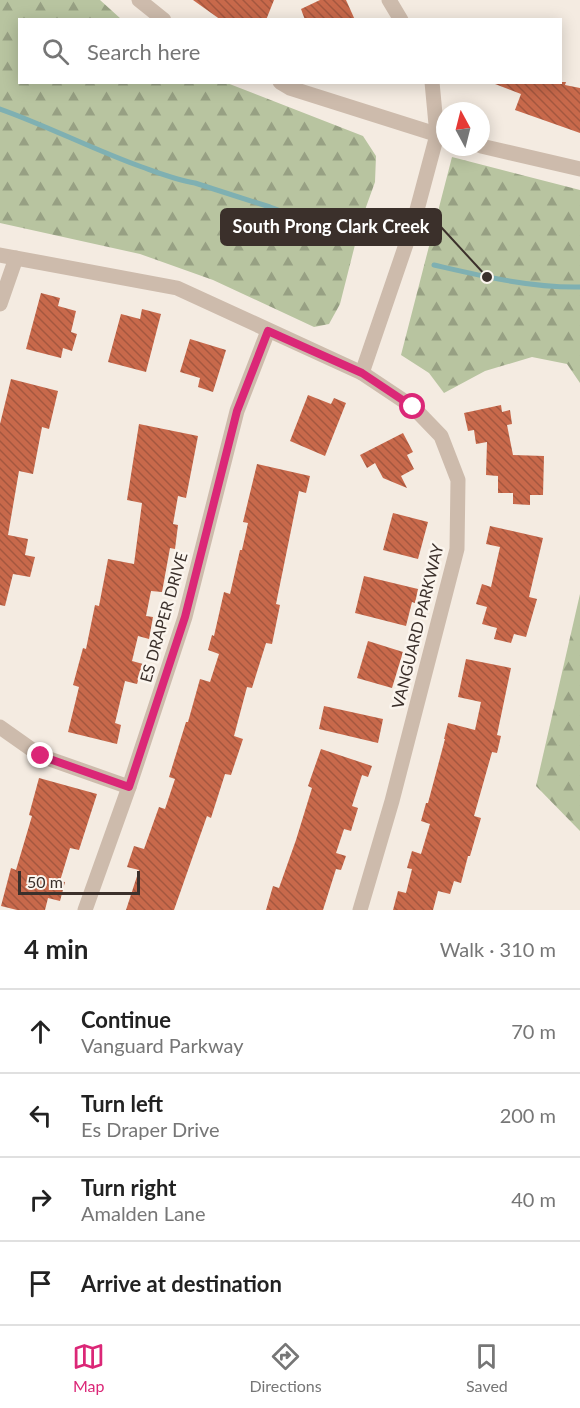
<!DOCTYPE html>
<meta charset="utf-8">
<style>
:root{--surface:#fff;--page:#f6f6f6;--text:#222;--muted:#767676;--line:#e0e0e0;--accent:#db2777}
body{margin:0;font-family:Lato,sans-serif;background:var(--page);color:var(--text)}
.compass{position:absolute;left:436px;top:102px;width:54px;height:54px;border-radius:50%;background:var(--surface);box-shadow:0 3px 15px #0003;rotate:353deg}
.scale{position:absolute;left:18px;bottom:15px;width:122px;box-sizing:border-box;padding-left:6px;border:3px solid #3b302b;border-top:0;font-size:16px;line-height:21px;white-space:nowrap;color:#3b302b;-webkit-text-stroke:4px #fbf5ee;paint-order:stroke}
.stop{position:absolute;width:18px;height:18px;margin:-14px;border:4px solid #db2777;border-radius:50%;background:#fff}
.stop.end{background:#db2777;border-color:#fff;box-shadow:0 2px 6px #0008}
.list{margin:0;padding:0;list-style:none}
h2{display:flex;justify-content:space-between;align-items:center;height:78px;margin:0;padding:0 24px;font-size:26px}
h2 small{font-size:20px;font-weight:400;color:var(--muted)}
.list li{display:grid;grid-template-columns:39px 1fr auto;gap:18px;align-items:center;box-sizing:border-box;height:84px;padding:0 24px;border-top:2px solid var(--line)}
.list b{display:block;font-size:22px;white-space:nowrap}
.list p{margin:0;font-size:20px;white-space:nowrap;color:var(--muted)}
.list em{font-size:20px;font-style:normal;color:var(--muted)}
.icon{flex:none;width:33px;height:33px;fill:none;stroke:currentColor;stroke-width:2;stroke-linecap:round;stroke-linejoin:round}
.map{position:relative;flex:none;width:580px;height:910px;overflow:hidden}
.search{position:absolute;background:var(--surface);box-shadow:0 3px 15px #0003;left:18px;right:18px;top:18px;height:66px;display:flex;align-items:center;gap:15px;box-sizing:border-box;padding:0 21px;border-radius:0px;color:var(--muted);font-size:22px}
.sheet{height:414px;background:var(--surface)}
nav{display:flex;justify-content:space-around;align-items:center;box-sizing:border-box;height:84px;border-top:2px solid var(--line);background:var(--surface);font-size:16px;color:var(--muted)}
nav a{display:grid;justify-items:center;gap:3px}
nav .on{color:var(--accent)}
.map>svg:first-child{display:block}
</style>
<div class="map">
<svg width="580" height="910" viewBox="0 0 580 910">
<defs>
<pattern id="forest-firs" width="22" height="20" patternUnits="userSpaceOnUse" patternTransform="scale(1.5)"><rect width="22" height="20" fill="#b8c4a0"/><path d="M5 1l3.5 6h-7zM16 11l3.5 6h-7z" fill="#97a083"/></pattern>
<pattern id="building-back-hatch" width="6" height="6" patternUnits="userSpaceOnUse" patternTransform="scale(1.5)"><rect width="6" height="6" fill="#c8694b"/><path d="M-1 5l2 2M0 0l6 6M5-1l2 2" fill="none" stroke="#a4573f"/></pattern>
</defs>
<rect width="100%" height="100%" fill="#f4ebe1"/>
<g fill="url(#forest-firs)">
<polygon points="0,0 100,0 121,19 20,20 20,82 227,83 363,136 376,156 375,182 361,221 340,304 329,324 314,327 213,280 140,254 0,223"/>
<polygon points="452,157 580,190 580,383 567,364 532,357 485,371 444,393 429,373 401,355"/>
<polygon points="580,594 580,831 536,786"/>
</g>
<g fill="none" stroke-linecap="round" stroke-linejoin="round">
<g stroke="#7fb0b2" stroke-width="5">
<path d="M0,109C48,126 94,150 142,167C159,173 177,180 195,183L270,207L350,236"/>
<path d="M434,265C482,276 531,288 580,287"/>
</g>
</g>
<g fill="url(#building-back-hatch)">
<polygon points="193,0 274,0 266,20 221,20"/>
<polygon points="320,0 346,0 355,20 305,20 301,9"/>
<polygon points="496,82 566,82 565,85 580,88 580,133 515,110 521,94 495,84"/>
<polygon points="41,293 60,298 58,306 76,311 71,332 77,334 72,351 63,348 61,358 26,349"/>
<polygon points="142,309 161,314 146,372 108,362 121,314 140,319"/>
<polygon points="190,339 226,350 213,392 198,387 200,378 180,372"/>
<polygon points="11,379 58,391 49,429 42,427 33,474 19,471 8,535 28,539 25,555 35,557 30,577 13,574 5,606 0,605 0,424"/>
<polygon points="308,395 331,404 334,398 346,403 325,456 290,441"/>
<polygon points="501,405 502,412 510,410 512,424 507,425 513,455 544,456 543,495 530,495 530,505 513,504 513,493 498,493 498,476 486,475 487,442 476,444 474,430 468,431 464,413"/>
<polygon points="139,424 198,436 186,498 178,496 173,524 178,525 175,549 170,548 162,592 151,591 146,616 153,617 149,639 138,636 132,661 143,664 137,684 125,681 115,723 121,725 117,744 68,732 79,687 73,685 83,648 86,649 95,605 99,606 108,559 134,564 142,503 127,500"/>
<polygon points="403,433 413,452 407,455 414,469 401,476 407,488 383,478 375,463 367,468 360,455"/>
<polygon points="257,464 310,476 306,493 299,491 276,604 280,605 272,644 266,643 252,688 247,687 234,736 243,739 231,775 225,774 211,818 207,816 174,910 126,910 139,870 127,867 134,846 144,849 159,807 165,809 175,779 169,777 186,722 188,722 200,679 210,682 219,654 208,650 212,635 214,636 224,592 230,594 240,550 242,550 248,523 243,522"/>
<polygon points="393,513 428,522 418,559 383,550"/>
<polygon points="490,526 543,538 529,597 537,599 526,637 514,634 511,643 494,639 497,628 482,624 487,607 476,604 482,584 491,587 500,547 486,544"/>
<polygon points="364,576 418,589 415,603 412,602 406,626 355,613"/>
<polygon points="368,641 403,652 392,688 357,678"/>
<polygon points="466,659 511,668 497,735 501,736 497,753 492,752 474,816 481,818 470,856 468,856 461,883 454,881 450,894 438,891 433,910 393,910 398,891 406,893 412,869 407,868 412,851 421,854 430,824 421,821 426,803 428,803 445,739 444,739 448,723 475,730 481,702 458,697"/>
<polygon points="324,706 383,719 378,743 319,729"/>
<polygon points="321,749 372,766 368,777 362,775 352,806 358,808 351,831 344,829 336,853 346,856 341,870 336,869 323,910 266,910 273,886 279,888 296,840 312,788 308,786"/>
<polygon points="39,778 97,794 79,850 70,848 60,881 65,882 60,901 48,898 45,910 17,910 1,906 11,868 16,870 32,816 29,815"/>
</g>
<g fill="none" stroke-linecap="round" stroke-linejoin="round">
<g stroke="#cdbbac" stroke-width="15">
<polyline points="139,0 164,20"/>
<polyline points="389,0 401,20"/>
<polyline points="280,82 290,88 445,137"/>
<polyline points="481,146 580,169"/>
<polyline points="0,255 177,288 362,373 413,407 441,436 458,480 457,549 392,801 360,910"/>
<polyline points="0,304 16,258"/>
<polyline points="362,373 414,221 437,135 432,82"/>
<polyline points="0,727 41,756 129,787"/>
<polyline points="85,910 129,787 185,617 237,411 268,331"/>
</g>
</g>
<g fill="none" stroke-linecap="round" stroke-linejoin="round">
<polyline stroke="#db2777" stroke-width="8" points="41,756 129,787 185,617 237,411 268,331 362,373 413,407"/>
</g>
<g text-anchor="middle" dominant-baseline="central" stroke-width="5" stroke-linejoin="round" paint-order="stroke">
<g font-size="16" fill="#3b302b" stroke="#fbf5ee">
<text transform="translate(163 617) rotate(-74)">ES DRAPER DRIVE</text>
<text transform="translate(417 626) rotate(-76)">VANGUARD PARKWAY</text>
</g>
</g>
<path fill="none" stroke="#3b302b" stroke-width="2" d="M487 277L441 227"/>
<circle fill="#3b302b" stroke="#fbf5ee" stroke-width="2" cx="487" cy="277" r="6"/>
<rect fill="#3b302b" stroke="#3b302b" stroke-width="2" x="221" y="209" width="220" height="36" rx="6"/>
<g font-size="18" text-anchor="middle" font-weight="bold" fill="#fff">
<text x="331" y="233">South Prong Clark Creek</text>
</g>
</svg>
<svg class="compass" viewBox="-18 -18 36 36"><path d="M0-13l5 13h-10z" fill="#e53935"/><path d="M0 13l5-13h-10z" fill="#767676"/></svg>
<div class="scale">50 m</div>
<div class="stop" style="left:413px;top:407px"></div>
<div class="stop end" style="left:41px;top:756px"></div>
<div class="search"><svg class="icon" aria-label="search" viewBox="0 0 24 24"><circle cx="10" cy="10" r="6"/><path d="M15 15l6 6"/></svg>Search here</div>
</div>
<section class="sheet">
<h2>4 min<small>Walk · 310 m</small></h2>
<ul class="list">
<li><svg class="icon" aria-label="ahead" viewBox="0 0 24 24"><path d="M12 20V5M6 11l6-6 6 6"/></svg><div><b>Continue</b><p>Vanguard Parkway</p></div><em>70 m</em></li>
<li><svg class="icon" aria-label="left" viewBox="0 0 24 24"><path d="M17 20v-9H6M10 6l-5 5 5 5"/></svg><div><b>Turn left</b><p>Es Draper Drive</p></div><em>200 m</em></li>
<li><svg class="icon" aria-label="right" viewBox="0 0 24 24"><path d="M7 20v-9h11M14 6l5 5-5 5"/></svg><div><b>Turn right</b><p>Amalden Lane</p></div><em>40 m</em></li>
<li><svg class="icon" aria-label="arrive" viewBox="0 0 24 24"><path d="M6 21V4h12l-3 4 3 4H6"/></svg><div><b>Arrive at destination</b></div></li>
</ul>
</section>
<nav>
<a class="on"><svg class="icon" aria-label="map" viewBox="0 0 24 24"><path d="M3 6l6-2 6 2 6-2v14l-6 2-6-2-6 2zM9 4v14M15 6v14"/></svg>Map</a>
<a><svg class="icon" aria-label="directions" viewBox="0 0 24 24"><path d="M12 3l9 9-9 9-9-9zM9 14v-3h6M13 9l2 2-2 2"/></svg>Directions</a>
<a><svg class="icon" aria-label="saved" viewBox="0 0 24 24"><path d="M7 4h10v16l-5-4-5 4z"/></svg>Saved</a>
</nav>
